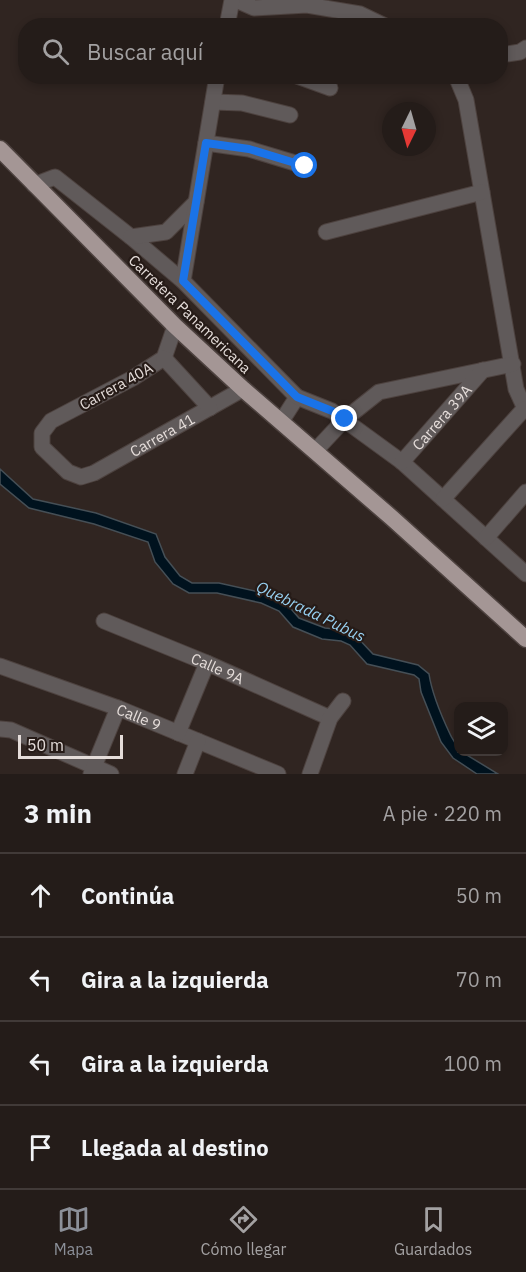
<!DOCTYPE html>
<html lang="es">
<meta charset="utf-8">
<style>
:root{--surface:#241c19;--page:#302926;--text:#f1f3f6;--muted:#a3a1a2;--line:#413a38;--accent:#8c9099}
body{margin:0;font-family:"IBM Plex Sans",sans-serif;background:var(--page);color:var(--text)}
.controls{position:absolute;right:18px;bottom:18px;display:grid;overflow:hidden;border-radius:12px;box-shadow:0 3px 9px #0003}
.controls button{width:54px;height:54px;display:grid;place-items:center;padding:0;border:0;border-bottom:2px solid var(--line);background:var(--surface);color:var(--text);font:30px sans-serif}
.compass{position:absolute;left:382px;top:102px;width:54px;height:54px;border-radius:50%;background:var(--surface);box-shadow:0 3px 9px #0003;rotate:185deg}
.scale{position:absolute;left:18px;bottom:15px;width:105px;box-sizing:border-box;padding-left:6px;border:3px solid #e5ddda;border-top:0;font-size:16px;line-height:21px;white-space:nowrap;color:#e5ddda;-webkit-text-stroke:4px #261b17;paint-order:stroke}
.stop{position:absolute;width:18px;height:18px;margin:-14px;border:4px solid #1a73e8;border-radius:50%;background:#fff}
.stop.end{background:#1a73e8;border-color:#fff;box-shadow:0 2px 6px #0008}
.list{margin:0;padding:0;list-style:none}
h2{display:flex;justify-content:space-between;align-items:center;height:78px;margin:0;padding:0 24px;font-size:26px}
h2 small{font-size:20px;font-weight:400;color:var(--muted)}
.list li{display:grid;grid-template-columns:39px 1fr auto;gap:18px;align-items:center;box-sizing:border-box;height:84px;padding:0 24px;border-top:2px solid var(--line)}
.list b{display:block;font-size:22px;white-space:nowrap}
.list em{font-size:20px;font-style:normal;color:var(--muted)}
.icon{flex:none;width:33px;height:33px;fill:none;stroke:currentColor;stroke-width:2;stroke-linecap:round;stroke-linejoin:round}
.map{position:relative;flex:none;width:526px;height:774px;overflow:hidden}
.search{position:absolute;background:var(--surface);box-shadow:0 3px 9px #0003;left:18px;right:18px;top:18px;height:66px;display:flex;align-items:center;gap:15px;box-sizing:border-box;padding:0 21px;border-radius:24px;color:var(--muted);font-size:22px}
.sheet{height:414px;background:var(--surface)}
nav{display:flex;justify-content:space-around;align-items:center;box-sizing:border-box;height:84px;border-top:2px solid var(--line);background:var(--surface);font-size:16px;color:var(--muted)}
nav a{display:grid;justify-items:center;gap:3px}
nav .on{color:var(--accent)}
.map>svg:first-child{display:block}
</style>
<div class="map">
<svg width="526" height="774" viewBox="0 0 526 774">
<rect width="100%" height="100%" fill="#302521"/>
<path fill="#00121e" stroke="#454f56" stroke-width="1.5" d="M0,469L33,499L96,513L156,534L165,557L180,576L192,583H219L264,593L286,603L299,618L325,628L344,630L357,637L373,654L418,665L429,674C432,694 441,715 450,734C453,741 458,745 458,752H462L498,774H477L453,758L441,742L421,692L419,679L414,675L367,664L350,645L341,641L322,639L293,627L279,611L261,603L217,593H189L173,584L155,562L148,542L94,524L29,508L0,484Z"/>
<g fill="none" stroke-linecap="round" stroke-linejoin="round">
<g stroke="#4d423f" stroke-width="17">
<g id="minor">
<polyline points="236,0 254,8 307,5 360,14 385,26"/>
<polyline points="227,26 232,0"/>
<polyline points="500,55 520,52 526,48"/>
<polyline points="297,76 330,88"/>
<polyline points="456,76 466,100 516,389 526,411"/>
<polyline points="213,102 242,103 290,115"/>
<polyline points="206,143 249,149 305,166"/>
<polyline points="34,185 55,177 131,237 183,281 297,397 281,422"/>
<polyline points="326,232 482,192"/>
<polyline points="131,237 166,232 196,202"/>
<polyline points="183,281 217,76"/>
<path id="s1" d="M175,326L164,358L133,378L51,421L42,433V447L68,472L81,477L94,473L243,389"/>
<polyline points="164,358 210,408"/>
<polyline points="297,397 332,411 402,462 526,574"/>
<polyline points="315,451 345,419 379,392 513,364"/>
<path id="s2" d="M402,462L483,370"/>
<polyline points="443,499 524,409"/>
<polyline points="486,538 526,492"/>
<path id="s3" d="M104,621L207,663L330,718"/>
<path id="s4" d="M0,666L118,708L278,774"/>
<polyline points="0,729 11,730 111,774"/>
<polyline points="178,733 207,663"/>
<polyline points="91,774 118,708"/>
<polyline points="185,774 198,741"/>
<polyline points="310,774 330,718 343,701"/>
</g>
</g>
<g stroke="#4d423f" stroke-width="19">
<polyline id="trunk" points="0,149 175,326 243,389 392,518 526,639"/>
</g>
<use href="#minor" stroke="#605a5a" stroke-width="15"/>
<use href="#trunk" stroke="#a49695" stroke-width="16"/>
</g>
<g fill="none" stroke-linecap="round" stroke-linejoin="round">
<polyline stroke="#1a73e8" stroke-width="8" points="305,166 249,149 206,143 183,281 297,397 332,411 345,419"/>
</g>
<g text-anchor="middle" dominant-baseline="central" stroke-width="4.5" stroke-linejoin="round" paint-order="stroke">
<g font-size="15" fill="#e5ddda" stroke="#261b17">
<text transform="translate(190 314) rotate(44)">Carretera Panamericana</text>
<text transform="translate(116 386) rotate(-29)">Carrera 40A</text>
<text stroke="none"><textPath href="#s2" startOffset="60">Carrera 39A</textPath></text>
<text stroke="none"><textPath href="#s1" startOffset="334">Carrera 41</textPath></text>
<text stroke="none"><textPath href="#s3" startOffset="123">Calle 9A</textPath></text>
<text stroke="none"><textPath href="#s4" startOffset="148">Calle 9</textPath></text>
</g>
<g font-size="16" font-style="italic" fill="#98d2f3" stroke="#261b17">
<text transform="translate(311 611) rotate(26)">Quebrada Pubus</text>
</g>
</g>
</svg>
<div class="controls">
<button><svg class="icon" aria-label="layers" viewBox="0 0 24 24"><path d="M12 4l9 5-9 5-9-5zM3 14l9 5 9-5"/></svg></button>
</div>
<svg class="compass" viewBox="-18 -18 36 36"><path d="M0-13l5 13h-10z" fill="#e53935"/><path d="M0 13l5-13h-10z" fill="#a3a1a2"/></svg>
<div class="scale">50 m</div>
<div class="stop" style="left:305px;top:166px"></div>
<div class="stop end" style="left:345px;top:419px"></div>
<div class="search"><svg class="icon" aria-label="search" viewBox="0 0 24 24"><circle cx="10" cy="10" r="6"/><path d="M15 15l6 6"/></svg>Buscar aquí</div>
</div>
<section class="sheet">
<h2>3 min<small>A pie · 220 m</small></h2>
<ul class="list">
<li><svg class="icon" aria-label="ahead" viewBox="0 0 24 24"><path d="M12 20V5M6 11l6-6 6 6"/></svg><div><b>Continúa</b></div><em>50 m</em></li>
<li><svg class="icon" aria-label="left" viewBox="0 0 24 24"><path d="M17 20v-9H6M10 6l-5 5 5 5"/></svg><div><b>Gira a la izquierda</b></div><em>70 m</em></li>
<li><svg class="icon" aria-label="left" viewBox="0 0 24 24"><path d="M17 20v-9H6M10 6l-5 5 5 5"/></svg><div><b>Gira a la izquierda</b></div><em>100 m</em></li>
<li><svg class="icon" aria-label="arrive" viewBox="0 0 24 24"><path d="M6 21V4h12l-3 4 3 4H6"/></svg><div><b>Llegada al destino</b></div></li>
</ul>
</section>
<nav>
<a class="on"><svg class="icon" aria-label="map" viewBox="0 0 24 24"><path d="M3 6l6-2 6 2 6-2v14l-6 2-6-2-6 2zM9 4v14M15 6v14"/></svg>Mapa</a>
<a><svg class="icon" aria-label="directions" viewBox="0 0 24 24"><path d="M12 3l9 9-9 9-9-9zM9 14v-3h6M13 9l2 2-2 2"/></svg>Cómo llegar</a>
<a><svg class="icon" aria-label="saved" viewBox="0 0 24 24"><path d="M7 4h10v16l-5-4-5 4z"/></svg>Guardados</a>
</nav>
